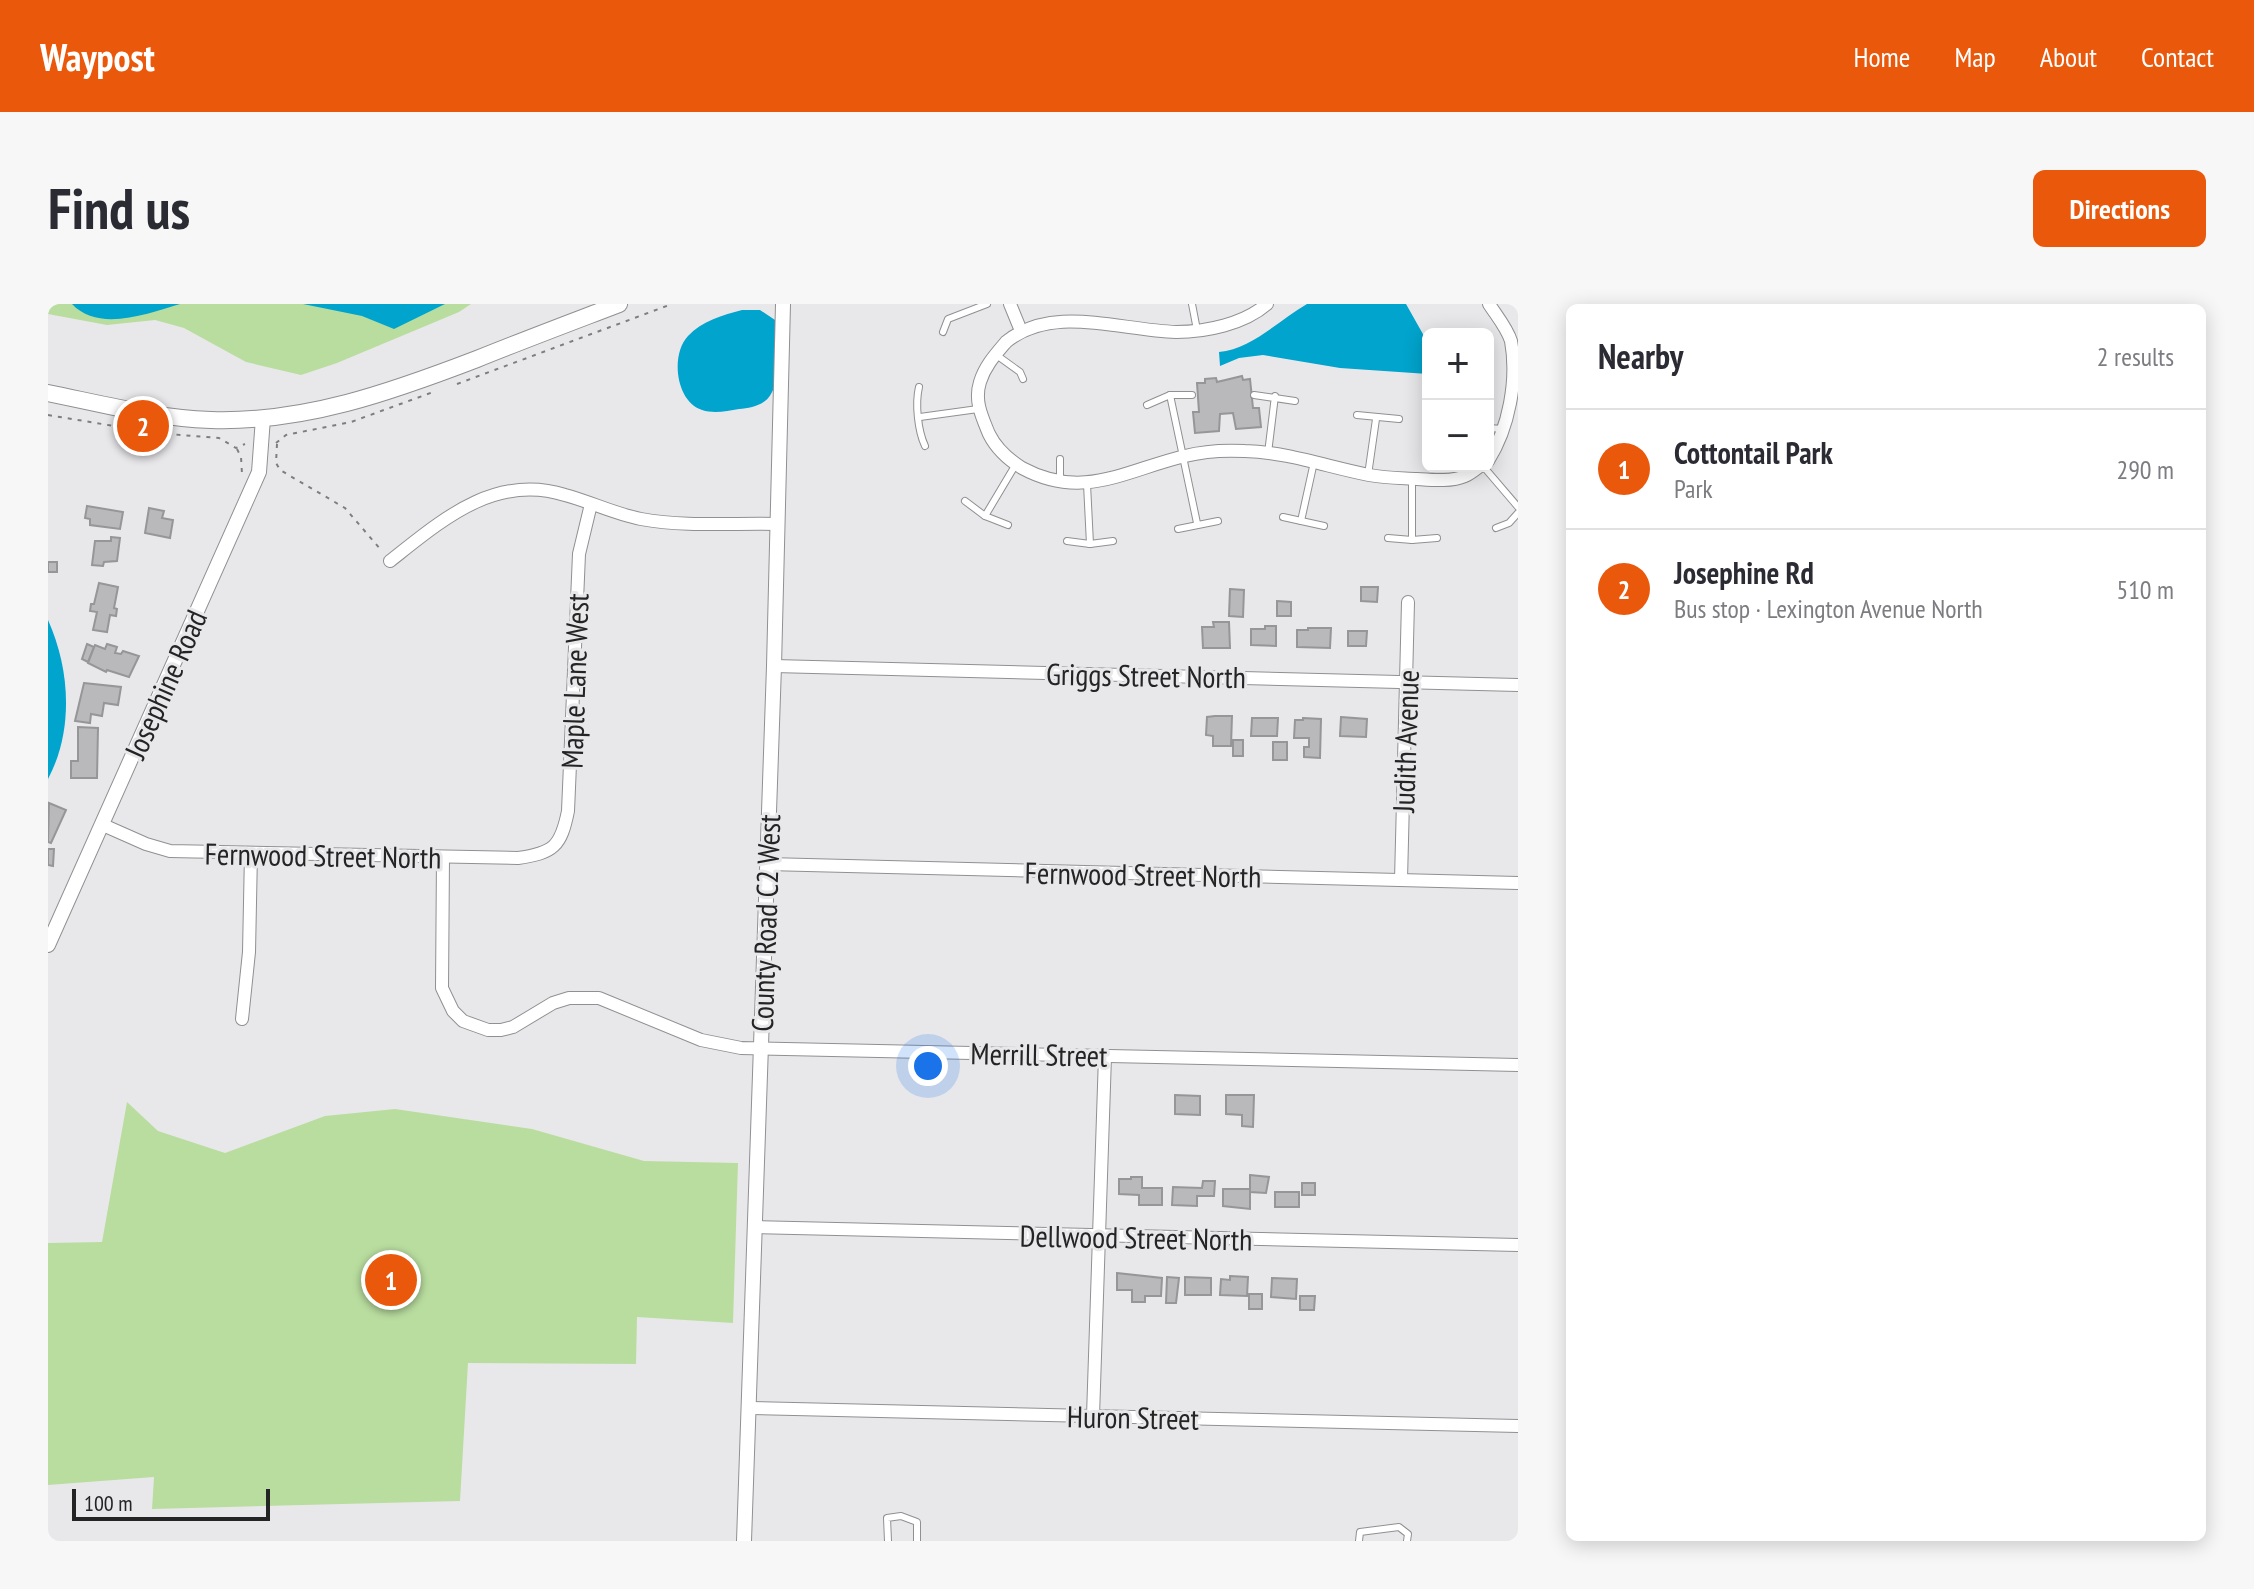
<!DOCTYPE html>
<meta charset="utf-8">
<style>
:root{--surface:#fff;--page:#f7f7f7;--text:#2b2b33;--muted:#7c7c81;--line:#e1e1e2;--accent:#ea580c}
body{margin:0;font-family:"PT Sans Narrow",sans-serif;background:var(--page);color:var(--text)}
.controls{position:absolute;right:24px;top:24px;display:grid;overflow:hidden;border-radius:12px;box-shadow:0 4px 20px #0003}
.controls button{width:72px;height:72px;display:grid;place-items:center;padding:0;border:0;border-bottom:2px solid var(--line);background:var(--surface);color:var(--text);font:40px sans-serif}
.scale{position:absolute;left:24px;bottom:20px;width:198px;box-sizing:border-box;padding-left:8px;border:4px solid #242425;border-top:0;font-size:22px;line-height:28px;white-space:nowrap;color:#242425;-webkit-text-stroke:6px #e8e8eb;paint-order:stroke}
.you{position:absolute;left:880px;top:762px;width:28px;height:28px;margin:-20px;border:6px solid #fff;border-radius:50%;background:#1a73e8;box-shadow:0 0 0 12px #1a73e833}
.badge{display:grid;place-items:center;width:52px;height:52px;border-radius:50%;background:var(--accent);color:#fff;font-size:26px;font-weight:700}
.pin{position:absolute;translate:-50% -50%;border:4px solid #fff;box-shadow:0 2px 8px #0006}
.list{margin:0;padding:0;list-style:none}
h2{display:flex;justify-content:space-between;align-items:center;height:104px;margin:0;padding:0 32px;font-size:34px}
h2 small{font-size:26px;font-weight:400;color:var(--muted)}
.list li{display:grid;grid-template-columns:52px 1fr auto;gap:24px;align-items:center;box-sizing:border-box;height:120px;padding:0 32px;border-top:2px solid var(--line)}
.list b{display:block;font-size:30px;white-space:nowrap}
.list p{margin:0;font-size:26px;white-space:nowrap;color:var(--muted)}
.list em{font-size:26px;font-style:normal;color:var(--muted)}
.map{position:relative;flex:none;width:1470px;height:1237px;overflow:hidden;border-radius:12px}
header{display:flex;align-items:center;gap:48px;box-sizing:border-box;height:112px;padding:0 40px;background:var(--accent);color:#fff}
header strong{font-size:38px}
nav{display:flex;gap:44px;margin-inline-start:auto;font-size:28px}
.intro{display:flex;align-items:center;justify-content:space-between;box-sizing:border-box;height:192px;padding:0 48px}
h1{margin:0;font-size:56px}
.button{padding:20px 36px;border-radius:12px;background:var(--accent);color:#fff;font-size:28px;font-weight:700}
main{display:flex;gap:48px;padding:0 48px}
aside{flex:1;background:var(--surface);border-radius:12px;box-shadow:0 4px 20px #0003}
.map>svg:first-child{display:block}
</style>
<header>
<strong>Waypost</strong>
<nav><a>Home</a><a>Map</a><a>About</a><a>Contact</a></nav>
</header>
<div class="intro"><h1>Find us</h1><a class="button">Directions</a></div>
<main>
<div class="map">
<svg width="1470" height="1237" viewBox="0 0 1470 1237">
<rect width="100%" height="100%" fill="#e8e8eb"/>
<g fill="#b9dd9f">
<polygon points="0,0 423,0 411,8 289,59 253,71 198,58 136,24 107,16 59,21 0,10"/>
<polygon points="79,798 110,827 177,849 277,812 347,805 484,825 596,857 690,859 685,1019 589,1013 588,1060 420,1059 412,1197 104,1205 106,1173 0,1181 0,939 54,938"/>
</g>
<g fill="#00a4cd">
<path d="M24,0H132C101,9 51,29 24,0Z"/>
<polygon points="255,0 397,0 346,25 314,12"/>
<path d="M1259,0H1358L1380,39V70L1292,64L1215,51L1191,54L1172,62L1171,48C1204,45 1231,16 1259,0Z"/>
<path d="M694,6H712L730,18C730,40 735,70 723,90C717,101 703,104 691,105C679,107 666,110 654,106C628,98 622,51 640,32C654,17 675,11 694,6Z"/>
<path d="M0,316C22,365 26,426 0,475Z"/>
</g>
<g fill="#b9b9bc" stroke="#969698" stroke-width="2">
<polygon points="1194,72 1195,76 1202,75 1205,104 1211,104 1213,123 1188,125 1185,109 1172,110 1171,127 1147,129 1145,108 1151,108 1149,79 1157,79 1157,75 1168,74 1169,78"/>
<polygon points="39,202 75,208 72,225 42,221 42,215 37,214"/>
<polygon points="101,204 116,207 114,214 125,216 122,234 97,229"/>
<polygon points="63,233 72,234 69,257 56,258 55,262 44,261 47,237 63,237"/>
<rect x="0" y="258" width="9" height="10"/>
<polygon points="51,279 70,283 66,304 69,305 68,312 62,311 59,328 45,326 49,308 42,307 43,300 46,300"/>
<polygon points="1313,283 1330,283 1329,298 1313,297"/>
<polygon points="1182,285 1196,286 1195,313 1181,312"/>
<polygon points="1229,297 1243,298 1243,312 1229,312"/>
<polygon points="1165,318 1181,318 1182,344 1155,344 1154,323 1166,323"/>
<polygon points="1217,322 1228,322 1228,342 1203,341 1203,325 1217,325"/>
<polygon points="1260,324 1283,324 1282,344 1249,343 1249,326 1260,326"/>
<polygon points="1300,327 1319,327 1318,342 1300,342"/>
<polygon points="39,340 46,343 40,358 34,355"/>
<polygon points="59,340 69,343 67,349 73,350 75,347 91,352 81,373 59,366 58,368 40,359 47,341 57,345"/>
<polygon points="36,379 73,383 70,401 56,399 54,412 43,410 42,419 27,417"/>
<polygon points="1167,412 1184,412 1183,442 1165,442 1165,432 1158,431 1159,413"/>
<polygon points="1293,413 1319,415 1318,433 1292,432"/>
<polygon points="1204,414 1230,414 1229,432 1203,432"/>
<polygon points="1255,414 1273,415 1272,454 1256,453 1256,443 1261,443 1261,434 1246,434 1247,416 1255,416"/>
<polygon points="30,423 50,424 49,474 23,474 23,457 30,457"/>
<rect x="1185" y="436" width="10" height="16"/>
<rect x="1225" y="438" width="14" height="18"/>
<polygon points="1,499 18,506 3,539 0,538"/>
<polygon points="0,545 6,545 5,562 0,561"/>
<polygon points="1127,791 1152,792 1152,811 1127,810"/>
<polygon points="1178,791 1206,791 1205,823 1194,822 1194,811 1178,810"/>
<polygon points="1202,871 1221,873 1218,889 1202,888"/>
<polygon points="1083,873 1094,873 1094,884 1114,884 1114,901 1091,901 1091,891 1071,890 1071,875 1083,875"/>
<polygon points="1155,877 1167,877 1166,892 1149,892 1149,902 1124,901 1125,883 1154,884"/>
<rect x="1254" y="879" width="13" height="12"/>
<polygon points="1175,885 1202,885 1202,905 1175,902"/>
<rect x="1227" y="888" width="24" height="15"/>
<polygon points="1069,969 1114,974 1113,992 1097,992 1097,998 1084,998 1084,986 1069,986"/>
<polygon points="1182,972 1200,973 1199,992 1172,991 1173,975 1182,976"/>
<polygon points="1119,973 1131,974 1128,999 1118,999"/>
<polygon points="1137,973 1163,974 1163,991 1137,991"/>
<polygon points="1224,974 1249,975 1248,995 1223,993"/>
<rect x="1201" y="990" width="13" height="15"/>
<polygon points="1252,992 1267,992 1266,1006 1252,1006"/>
</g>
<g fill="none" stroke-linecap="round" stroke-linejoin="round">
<g stroke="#909093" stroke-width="8">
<g id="service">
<polyline points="1144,0 1149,26"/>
<polyline points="895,28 900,15 939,0"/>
<polyline points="947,50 972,68 975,75"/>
<path d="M871,83C867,100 870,127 877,142"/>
<polyline points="1122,91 1149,219"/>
<polyline points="1206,91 1247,97"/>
<polyline points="1099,101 1122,91 1144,91"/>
<polyline points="1309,111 1351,115"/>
<polyline points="872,113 930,105"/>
<polyline points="1440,124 1456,125"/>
<polyline points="1220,149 1227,92"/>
<polyline points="1435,162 1470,203"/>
<polyline points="1320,171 1328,115"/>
<polyline points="1012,178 1012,155"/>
<polyline points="1039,180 1042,240"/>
<polyline points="917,197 937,212 960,221"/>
<polyline points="937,212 968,160"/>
<polyline points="1235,213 1276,222"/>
<polyline points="1253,217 1266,158"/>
<polyline points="1448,224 1461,219 1470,209"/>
<polyline points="1130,225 1170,217"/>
<polyline points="1340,234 1364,236 1389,234"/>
<polyline points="1364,236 1364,175"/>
<polyline points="1019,237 1042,240 1065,237"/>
<polyline points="840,1237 839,1214 853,1212 869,1218 869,1237"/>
<polyline points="1311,1237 1312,1228 1351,1223 1360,1230 1359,1237"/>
</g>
</g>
<g stroke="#909093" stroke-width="14">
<g id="minor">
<polyline points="962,0 971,22"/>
<path d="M1219,0C1196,20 1158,28 1128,28C1070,26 1004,0 958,38C947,51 937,62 932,78C926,97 934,113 941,130C948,144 961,156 974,164C1035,197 1078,166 1137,152C1156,147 1177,146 1197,147C1239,148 1280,163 1321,171C1337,174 1353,174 1369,175C1384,176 1403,178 1417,172C1422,170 1428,165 1432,162"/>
<path d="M1440,157C1461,124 1470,76 1463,37C1459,24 1448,11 1441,0"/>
<path d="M342,257C394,216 447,169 517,191C543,198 567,210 593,215C637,223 684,219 728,220"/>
<polyline points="726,362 1470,381"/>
<path d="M55,521L98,540L122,547L470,554C506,549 513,542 520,507L531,250L543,200"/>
<polyline points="395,553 394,684 405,707 415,717 440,726 453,726 465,723 505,699 521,694 551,694 653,736 693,744 1470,761"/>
<polyline points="719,560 1470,579"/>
<polyline points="1353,576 1360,298"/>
<polyline points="194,715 201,648 203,549"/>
<polyline points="707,923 1470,941"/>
<polyline points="701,1104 1470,1122"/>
<polyline points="1045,1112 1057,752"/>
</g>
</g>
<g stroke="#909093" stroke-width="16">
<g id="tertiary">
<polyline points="0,641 211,168 215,114"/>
<polyline points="696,1237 726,362 735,0"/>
</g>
</g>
<g stroke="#909093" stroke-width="18">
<path id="secondary" d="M0,89C54,100 107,114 163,116C256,119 343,88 429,55C476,36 524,18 571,0"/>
</g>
<g stroke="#7e7e80" stroke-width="2" stroke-dasharray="4 6" stroke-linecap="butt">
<polyline points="409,80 624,0"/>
<polyline points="0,111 108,129 171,134 188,144 197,140"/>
<polyline points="228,139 238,131 303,118 388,87"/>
<polyline points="229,140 228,159 232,166 297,204 333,246"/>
<polyline points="189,145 193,153 194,170"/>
</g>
<use href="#service" stroke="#fff" stroke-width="6"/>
<use href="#minor" stroke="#fff" stroke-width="12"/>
<use href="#tertiary" stroke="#fff" stroke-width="14"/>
<use href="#secondary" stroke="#fff" stroke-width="16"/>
</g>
<g text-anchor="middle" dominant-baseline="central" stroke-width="6" stroke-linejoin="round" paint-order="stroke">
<g font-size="30" fill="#242425" stroke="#e8e8eb">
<text transform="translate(1098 371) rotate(1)">Griggs Street North</text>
<text transform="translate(526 377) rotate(-88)">Maple Lane West</text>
<text transform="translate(117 380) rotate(-66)">Josephine Road</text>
<text transform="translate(1357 437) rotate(-88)">Judith Avenue</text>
<text transform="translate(275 551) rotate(1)">Fernwood Street North</text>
<text transform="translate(1095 570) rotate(1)">Fernwood Street North</text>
<text transform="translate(717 619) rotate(-88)">County Road C2 West</text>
<text transform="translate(991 750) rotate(1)">Merrill Street</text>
<text transform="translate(1088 933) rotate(1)">Dellwood Street North</text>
<text transform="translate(1085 1113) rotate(1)">Huron Street</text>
</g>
</g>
</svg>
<div class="controls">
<button>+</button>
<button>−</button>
</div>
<div class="scale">100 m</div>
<div class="you"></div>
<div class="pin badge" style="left:343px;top:976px">1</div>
<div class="pin badge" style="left:95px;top:122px">2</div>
</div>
<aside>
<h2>Nearby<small>2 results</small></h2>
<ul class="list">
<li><span class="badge">1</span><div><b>Cottontail Park</b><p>Park</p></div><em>290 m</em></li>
<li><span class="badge">2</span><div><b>Josephine Rd</b><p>Bus stop · Lexington Avenue North</p></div><em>510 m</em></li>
</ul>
</aside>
</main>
